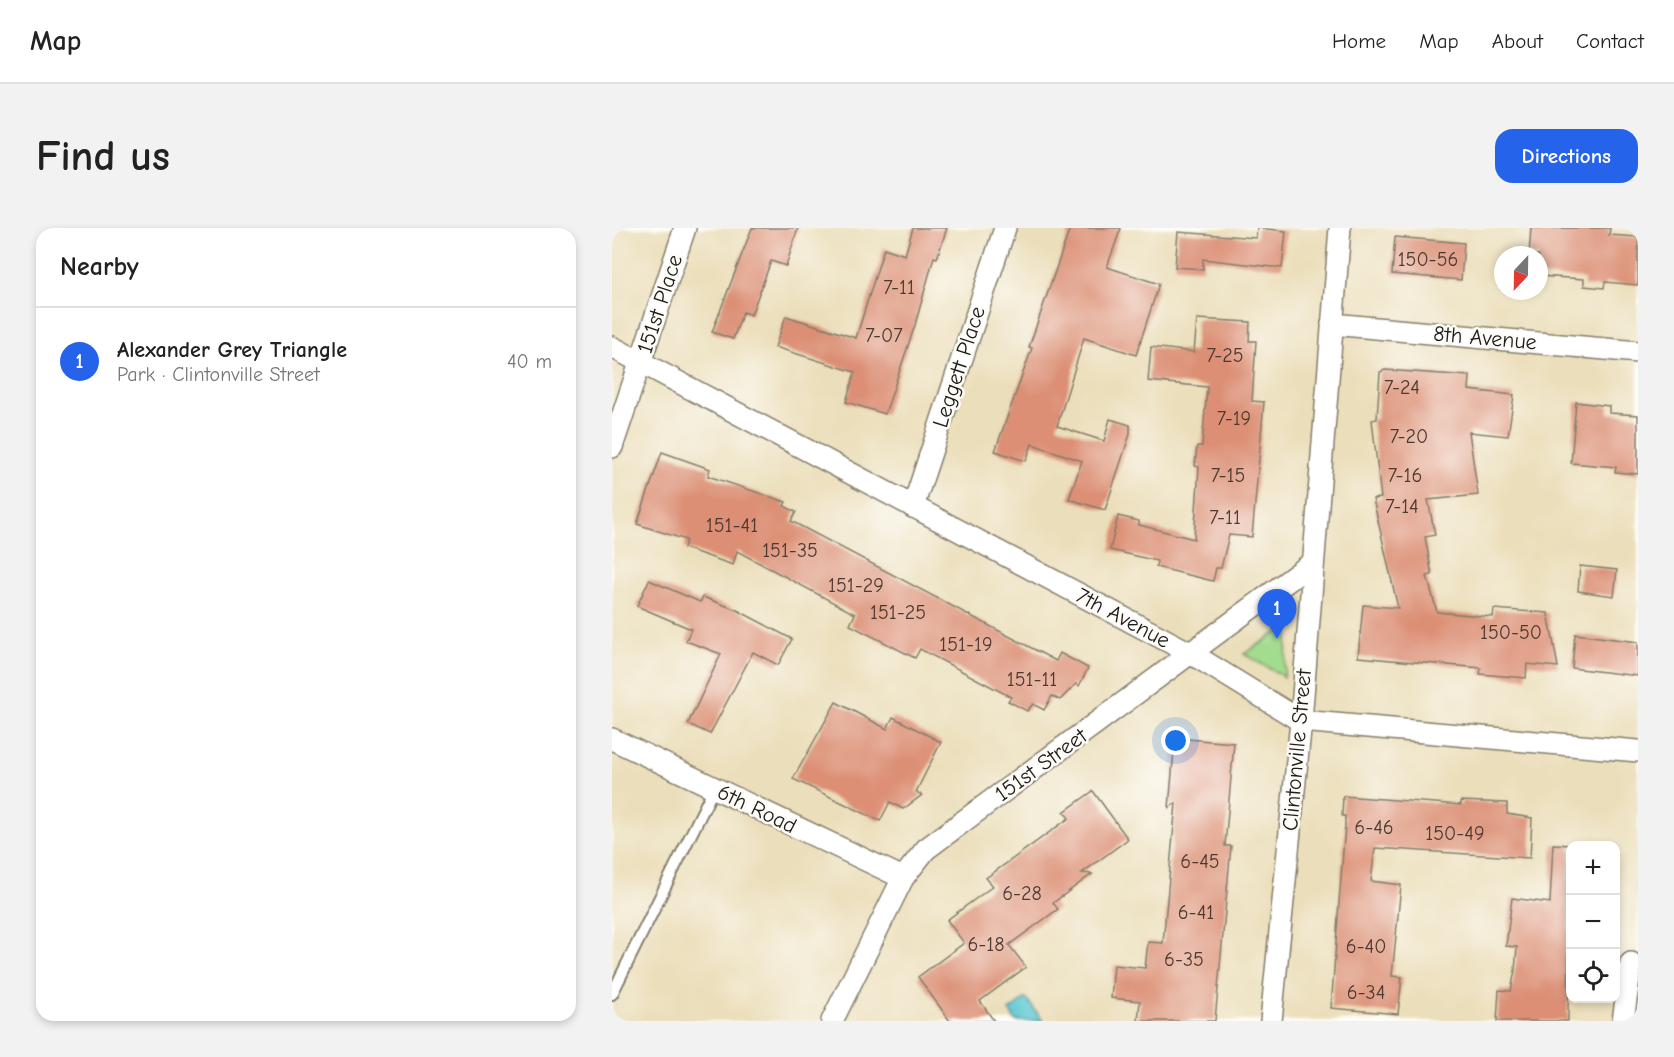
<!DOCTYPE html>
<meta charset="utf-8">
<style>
:root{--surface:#fff;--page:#f2f2f2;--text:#222;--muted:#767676;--line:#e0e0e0;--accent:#2563eb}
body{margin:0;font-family:"Comic Neue",sans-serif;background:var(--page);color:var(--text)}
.controls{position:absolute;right:18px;bottom:18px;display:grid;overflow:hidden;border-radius:12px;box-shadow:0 3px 9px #0003}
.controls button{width:54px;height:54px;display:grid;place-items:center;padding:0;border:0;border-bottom:2px solid var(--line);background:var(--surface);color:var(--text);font:30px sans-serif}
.compass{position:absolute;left:882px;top:18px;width:54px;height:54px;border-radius:50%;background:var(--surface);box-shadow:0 3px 9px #0003;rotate:202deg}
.you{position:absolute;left:564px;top:513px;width:21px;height:21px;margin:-15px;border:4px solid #fff;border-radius:50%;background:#1a73e8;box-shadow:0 0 0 9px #1a73e833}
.badge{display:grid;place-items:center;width:39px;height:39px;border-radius:50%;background:var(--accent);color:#fff;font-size:20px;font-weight:700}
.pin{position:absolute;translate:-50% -50px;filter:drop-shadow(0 2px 3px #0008)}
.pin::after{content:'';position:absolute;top:32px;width:21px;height:18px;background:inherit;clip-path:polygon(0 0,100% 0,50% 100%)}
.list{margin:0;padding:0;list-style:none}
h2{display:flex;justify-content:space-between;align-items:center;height:78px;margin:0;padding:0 24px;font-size:26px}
h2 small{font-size:20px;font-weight:400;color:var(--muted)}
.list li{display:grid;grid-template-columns:39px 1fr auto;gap:18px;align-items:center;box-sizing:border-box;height:108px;padding:0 24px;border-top:2px solid var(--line)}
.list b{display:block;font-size:22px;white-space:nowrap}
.list p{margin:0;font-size:20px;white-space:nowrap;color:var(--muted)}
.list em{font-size:20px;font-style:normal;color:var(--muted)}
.icon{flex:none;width:33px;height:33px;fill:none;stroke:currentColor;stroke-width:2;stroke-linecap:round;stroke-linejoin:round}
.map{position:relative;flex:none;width:1026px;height:793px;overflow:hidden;border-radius:18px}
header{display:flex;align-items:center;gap:36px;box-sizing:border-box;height:84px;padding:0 30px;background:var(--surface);border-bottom:2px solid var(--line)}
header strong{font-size:28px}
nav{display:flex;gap:33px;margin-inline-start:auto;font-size:21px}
.intro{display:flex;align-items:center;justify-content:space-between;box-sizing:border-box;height:144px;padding:0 36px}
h1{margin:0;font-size:42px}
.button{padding:15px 27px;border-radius:18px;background:var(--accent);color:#fff;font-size:21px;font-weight:700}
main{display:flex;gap:36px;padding:0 36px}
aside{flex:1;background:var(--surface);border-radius:18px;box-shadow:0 3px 9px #0003}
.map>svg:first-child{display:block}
</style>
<header>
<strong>Map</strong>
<nav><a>Home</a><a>Map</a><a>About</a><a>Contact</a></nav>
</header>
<div class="intro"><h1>Find us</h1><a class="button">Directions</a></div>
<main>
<aside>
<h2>Nearby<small></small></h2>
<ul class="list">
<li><span class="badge">1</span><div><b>Alexander Grey Triangle</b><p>Park · Clintonville Street</p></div><em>40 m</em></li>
</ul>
</aside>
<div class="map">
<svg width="1026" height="793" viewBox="0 0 1026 793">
<rect width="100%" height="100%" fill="#fdfcf7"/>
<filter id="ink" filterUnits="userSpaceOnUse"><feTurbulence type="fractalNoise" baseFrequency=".0167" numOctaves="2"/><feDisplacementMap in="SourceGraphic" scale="12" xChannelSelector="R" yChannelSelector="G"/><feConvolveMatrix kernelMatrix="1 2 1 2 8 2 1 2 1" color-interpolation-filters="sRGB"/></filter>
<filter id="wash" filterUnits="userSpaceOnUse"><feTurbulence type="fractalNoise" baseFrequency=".008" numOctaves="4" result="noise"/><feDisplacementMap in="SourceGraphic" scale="24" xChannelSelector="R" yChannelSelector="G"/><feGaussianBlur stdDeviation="1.35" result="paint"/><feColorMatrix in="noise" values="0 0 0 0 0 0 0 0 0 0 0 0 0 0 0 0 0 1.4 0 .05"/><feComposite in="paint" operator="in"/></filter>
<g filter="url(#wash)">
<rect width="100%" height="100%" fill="#ebdeba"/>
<polygon fill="#a3dc8f" stroke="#607c56" stroke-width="1.5" points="677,397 672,449 632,426"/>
<polygon fill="#5ac7d1" stroke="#3b7276" stroke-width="1.5" points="414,770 431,793 404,793 397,783"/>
<g id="blocks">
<g fill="#dc8f74">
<polygon points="140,0 186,0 174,38 159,33 139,87 131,84 121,111 100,104"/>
<polygon points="301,0 335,0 325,30 322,29 303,97 273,186 234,174 243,144 163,119 174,88 244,110 272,20 293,27"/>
<polygon points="458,0 509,0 495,39 547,56 524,127 472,110 445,198 492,213 498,191 518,197 518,206 493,282 457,271 470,233 420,216 414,233 383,223 420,120 417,119"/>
<polygon points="645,0 674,3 670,40 591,31 591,41 563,39 566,4 644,10"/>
<polygon points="919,0 998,0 997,7 1026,9 1026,57 993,54 992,60 972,58 972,51 927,48 927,27 917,27"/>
<polygon points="783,9 852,15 849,52 780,46"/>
<polygon points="585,91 638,94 637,113 644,113 640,173 652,174 640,309 617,307 609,340 604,340 601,353 544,339 545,333 498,322 506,288 527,293 527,297 582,311 587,239 583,238 585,218 590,218 595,159 536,153 539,119 582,124"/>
<polygon points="773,142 858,148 857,162 902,167 896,208 857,204 866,267 816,272 823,307 813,309 820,347 815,348 825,384 881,389 882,381 936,385 946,439 915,436 914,450 868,446 869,440 746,429 751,377 786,380 761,271 769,270 760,192 765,191 768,144"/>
<polygon points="964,174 997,178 997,185 1026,187 1026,246 1003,244 1004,239 959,235"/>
<polygon points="50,224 98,241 96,248 174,274 172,278 184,284 179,293 444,433 448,425 476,440 467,458 464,456 448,472 440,468 432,482 421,476 415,483 396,473 399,469 308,421 303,430 238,397 243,386 125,323 121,337 72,320 74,312 25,296"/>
<polygon points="968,338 1005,342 1002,368 966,363"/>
<polygon points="37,352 88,374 91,369 125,382 180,411 166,437 141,424 98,506 76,496 109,426 74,413 79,401 25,378"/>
<polygon points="963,406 1026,414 1026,448 960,440"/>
<polygon points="224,474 275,501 281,489 329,514 304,564 310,567 291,581 278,574 268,593 181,551"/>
<polygon points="563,510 622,515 613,618 619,618 603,793 526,793 528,773 499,770 502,737 533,740 536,714 551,715 564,575 557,580"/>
<polygon points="481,563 516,611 470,645 480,646 441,675 446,681 397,717 414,739 368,773 382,793 338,793 306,749 352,715 335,692 381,658 374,650 457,590 452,584"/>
<polygon points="731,568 849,577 849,573 895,575 895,586 920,590 918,630 763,620 759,653 789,657 780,748 790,749 786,786 719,780 733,597 733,588 730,588"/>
<polygon points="941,616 958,617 956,793 885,793 887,762 899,763 903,742 905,719 894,718 900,670 938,675"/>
</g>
</g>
</g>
<g filter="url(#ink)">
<use href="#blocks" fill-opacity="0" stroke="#847d6b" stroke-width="1.5"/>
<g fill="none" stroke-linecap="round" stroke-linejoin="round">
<g stroke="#847d6b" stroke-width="14">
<polyline id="lane" points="0,766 102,560"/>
</g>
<g stroke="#847d6b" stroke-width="24">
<g id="street">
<polyline points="720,96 1026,124"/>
<polyline points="0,119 580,426 689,493 1026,523"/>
<polyline points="0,219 73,0"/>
<polyline points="301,279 393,0"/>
<polyline points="0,511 291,650"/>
<polyline points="220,793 291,650 314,621 700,335"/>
<polyline points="659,793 689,493 728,0"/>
<polyline points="1011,793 1019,735"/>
</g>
</g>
<use href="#lane" stroke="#fff" stroke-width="10"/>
<use href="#street" stroke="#fff" stroke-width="21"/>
</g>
</g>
<g text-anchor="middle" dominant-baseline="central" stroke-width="5" stroke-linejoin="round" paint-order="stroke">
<g font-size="20" fill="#4c3932">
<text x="816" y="31">150-56</text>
<text x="287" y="59">7-11</text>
<text x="272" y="107">7-07</text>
<text x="613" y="127">7-25</text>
<text x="790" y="159">7-24</text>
<text x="622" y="190">7-19</text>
<text x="797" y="208">7-20</text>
<text x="616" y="247">7-15</text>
<text x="793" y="247">7-16</text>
<text x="790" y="278">7-14</text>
<text x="613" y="289">7-11</text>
<text x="120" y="297">151-41</text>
<text x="178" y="322">151-35</text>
<text x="244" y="357">151-29</text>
<text x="286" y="384">151-25</text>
<text x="899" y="404">150-50</text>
<text x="354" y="416">151-19</text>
<text x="420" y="451">151-11</text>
<text x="762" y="599">6-46</text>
<text x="843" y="605">150-49</text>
<text x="588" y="633">6-45</text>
<text x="410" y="665">6-28</text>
<text x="584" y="684">6-41</text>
<text x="374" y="716">6-18</text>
<text x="754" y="718">6-40</text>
<text x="572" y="731">6-35</text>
<text x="754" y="764">6-34</text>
</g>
<g font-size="22" fill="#1c1c1c" stroke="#fdfcf7">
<text transform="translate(48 76) rotate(-72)">151st Place</text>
<text transform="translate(873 110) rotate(5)">8th Avenue</text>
<text transform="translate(347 139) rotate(-72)">Leggett Place</text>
<text transform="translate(511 390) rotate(28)">7th Avenue</text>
<text transform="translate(685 522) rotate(-85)">Clintonville Street</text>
<text transform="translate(429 537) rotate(-36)">151st Street</text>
<text transform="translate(145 581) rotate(26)">6th Road</text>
</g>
</g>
</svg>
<div class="controls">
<button>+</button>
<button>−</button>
<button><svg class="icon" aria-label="locate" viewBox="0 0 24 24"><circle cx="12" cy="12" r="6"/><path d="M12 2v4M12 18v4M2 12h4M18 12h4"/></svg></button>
</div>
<svg class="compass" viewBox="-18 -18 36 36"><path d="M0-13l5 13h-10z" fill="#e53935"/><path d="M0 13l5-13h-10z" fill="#767676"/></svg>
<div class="you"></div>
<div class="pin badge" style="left:665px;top:411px">1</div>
</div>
</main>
